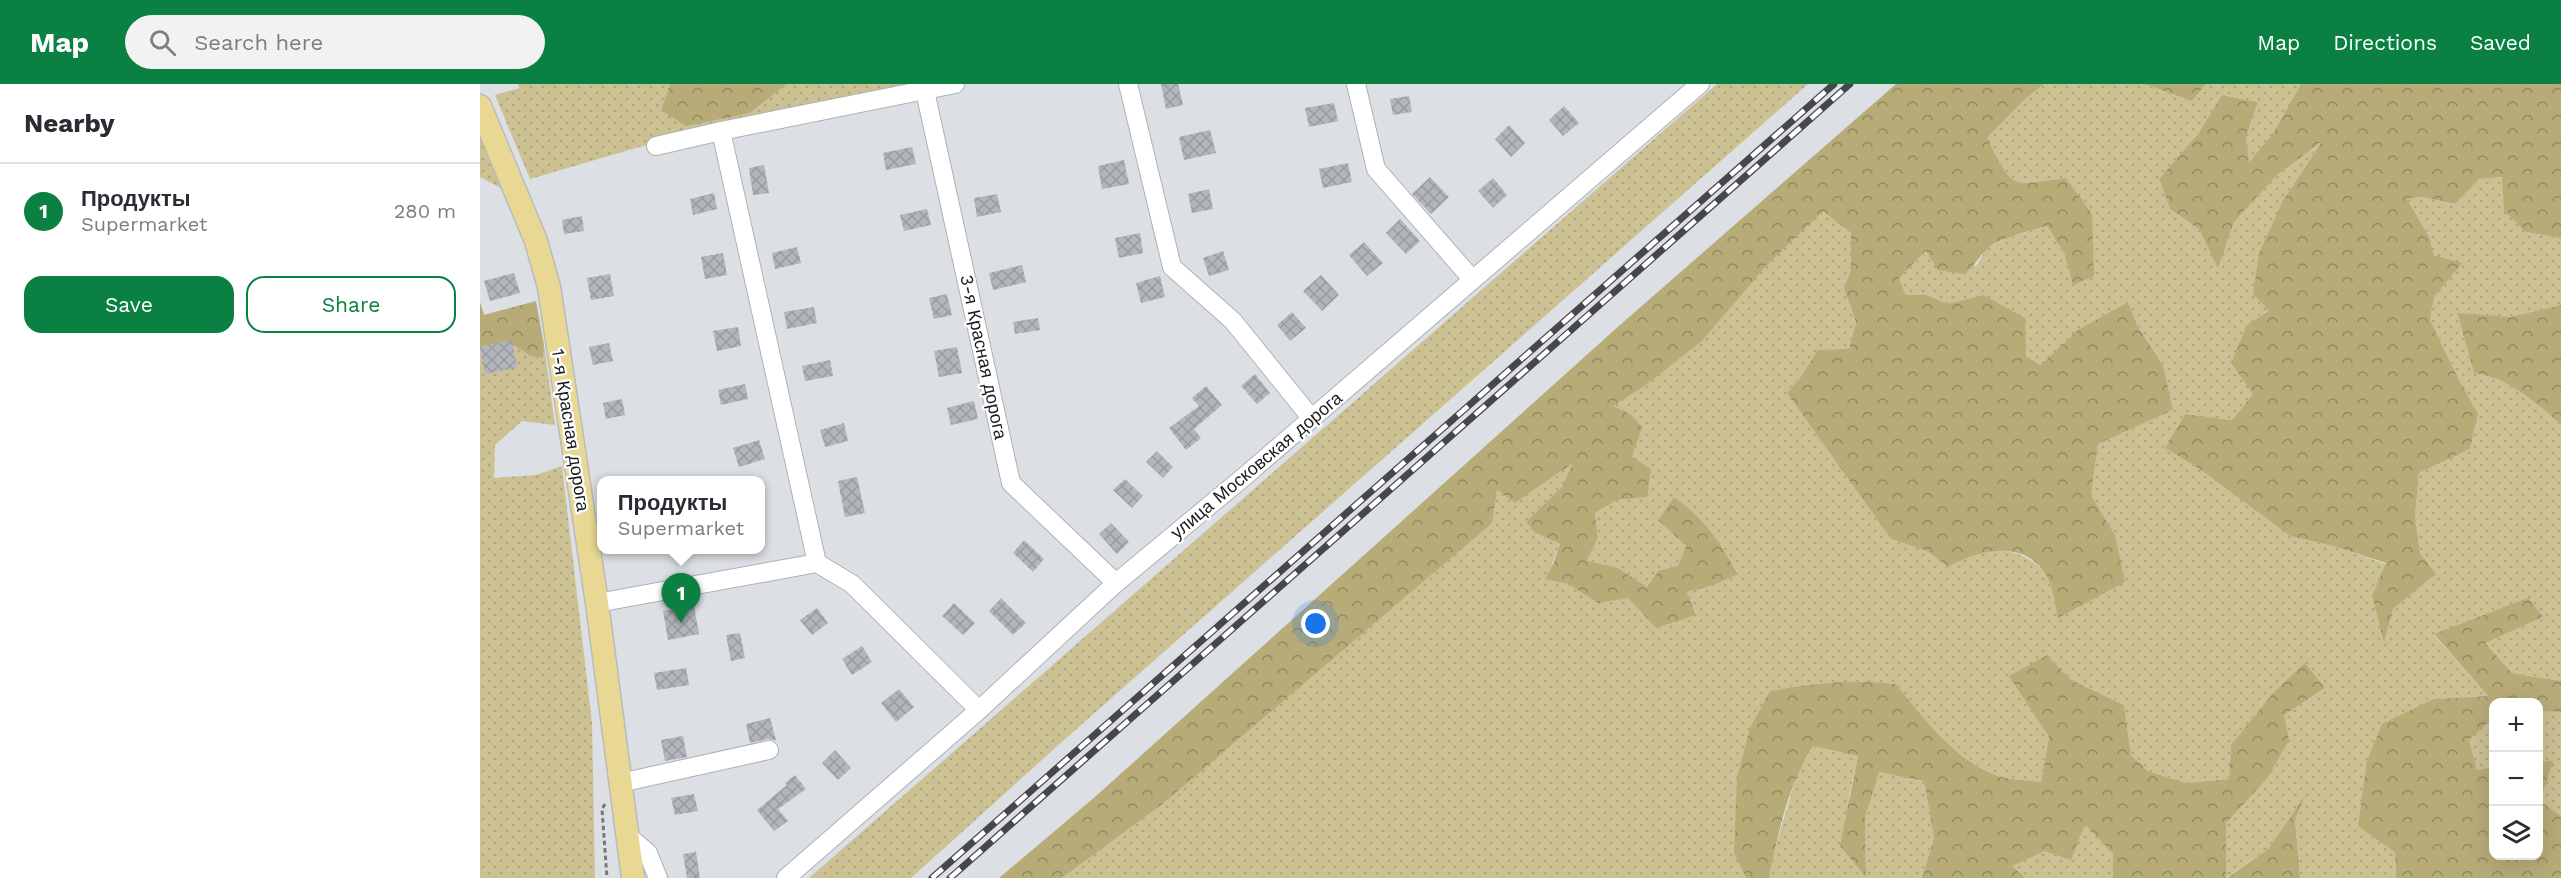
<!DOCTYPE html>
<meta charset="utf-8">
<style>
:root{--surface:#fff;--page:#f2f2f3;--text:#2b2b33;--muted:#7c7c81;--line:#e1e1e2;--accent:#0b8043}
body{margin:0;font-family:"Work Sans",sans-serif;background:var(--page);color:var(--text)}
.controls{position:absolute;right:18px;bottom:18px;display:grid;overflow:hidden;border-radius:12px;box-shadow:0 6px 24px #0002}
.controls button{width:54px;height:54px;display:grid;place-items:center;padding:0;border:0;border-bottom:2px solid var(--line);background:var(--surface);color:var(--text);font:30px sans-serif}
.you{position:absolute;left:836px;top:540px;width:21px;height:21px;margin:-15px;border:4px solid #fff;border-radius:50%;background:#1a73e8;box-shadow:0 0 0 9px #1a73e833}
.badge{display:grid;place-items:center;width:39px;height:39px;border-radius:50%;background:var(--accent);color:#fff;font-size:20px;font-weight:700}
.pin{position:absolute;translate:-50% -50px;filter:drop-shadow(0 2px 3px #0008)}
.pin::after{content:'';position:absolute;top:32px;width:21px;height:18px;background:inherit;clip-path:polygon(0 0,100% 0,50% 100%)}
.popup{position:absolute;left:117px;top:392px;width:168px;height:78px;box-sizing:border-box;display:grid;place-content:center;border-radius:12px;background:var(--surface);filter:drop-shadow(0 2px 4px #0005);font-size:20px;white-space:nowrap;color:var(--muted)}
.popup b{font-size:22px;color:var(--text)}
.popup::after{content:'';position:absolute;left:50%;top:100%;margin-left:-12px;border:12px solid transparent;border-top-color:var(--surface)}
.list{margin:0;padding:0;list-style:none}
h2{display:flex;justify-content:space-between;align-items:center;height:78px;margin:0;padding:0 24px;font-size:26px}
h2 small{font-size:20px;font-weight:400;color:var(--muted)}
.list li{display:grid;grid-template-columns:39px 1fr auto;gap:18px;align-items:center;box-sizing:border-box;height:96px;padding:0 24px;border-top:2px solid var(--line)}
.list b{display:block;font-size:22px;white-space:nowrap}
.list p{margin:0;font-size:20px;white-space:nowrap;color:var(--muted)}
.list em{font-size:20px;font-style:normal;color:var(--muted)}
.actions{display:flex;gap:12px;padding:18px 24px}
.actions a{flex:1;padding:14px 0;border:2px solid var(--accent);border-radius:18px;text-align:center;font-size:21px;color:var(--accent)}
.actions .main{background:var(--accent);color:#fff}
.icon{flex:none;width:33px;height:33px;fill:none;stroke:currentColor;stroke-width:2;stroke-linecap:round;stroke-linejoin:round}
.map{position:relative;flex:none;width:2081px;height:794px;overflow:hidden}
header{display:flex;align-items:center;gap:36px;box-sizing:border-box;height:84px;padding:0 30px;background:var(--accent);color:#fff}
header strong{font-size:28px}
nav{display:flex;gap:33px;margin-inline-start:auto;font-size:21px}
.search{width:420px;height:54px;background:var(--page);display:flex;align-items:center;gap:15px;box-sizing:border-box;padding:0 21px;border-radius:33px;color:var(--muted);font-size:22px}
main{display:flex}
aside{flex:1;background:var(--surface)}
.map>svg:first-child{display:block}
</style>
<header>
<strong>Map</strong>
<div class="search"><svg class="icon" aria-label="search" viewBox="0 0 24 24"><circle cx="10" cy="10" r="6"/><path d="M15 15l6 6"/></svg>Search here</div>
<nav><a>Map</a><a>Directions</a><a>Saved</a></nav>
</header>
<main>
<aside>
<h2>Nearby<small></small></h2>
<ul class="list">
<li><span class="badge">1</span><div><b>Продукты</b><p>Supermarket</p></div><em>280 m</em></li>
</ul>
<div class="actions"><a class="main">Save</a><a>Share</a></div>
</aside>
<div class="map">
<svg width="2081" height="794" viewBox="0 0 2081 794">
<defs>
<pattern id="green-dots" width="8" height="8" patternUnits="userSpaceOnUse" patternTransform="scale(1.5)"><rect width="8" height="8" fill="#ccc193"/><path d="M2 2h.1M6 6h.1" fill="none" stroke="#afa57e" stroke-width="1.8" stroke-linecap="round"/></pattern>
<pattern id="forest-crowns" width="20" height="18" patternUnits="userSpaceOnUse" patternTransform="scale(1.5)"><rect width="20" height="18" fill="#b7ab78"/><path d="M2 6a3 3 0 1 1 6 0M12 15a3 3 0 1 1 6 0" fill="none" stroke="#948a62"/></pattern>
<pattern id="building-cross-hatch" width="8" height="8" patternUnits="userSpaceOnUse" patternTransform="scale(1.5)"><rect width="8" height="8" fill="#b2b5ba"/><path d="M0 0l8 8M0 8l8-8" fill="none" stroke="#989b9f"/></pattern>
</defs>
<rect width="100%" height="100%" fill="#dcdfe4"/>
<g fill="url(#green-dots)">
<polygon points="38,0 190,0 181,26 270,29 307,0 430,0 238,40 50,95 15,11 40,4"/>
<polygon points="1237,0 1328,0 584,656 431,794 329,794"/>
<path d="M1564,0H1664L1712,17L1726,0H1821L1794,48L1768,79L1766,52L1778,18L1742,11L1718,50L1679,95L1690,125L1719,145L1738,183L1754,138L1796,92L1843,55L1804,115L1789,227L1773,310L1752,336L1705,330L1685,364L1721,386L1810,452L1853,462L1906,480L1892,512L1904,558L1913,525L1956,490L1940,469L1935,433L1939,389L1990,365L1998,330L1978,294L1950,236L1954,213L1950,153L1927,115L1942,113L1975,120L1999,95L2022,93L2046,148L2081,154V221L2030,233L1977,230L1994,289C2027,293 2057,319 2081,341V597L2032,589L2004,559L2063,533L1954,551L2008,612L1954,615L1915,768L1916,794H1820L1815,736L1823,715L1788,765L1746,794V739L1787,695L1804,631L1845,604L1825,580L1792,610L1751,661L1749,695L1706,699L1668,687L1651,671L1644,621L1591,596L1567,571L1530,592L1569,653L1561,698C1547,696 1529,696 1515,691C1474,674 1444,634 1416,600C1369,595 1336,599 1290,607L1254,769L1266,794H582L680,722L1017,406L1035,419L1094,378L1083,403L1046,438L1054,448L1080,460L1066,495L1088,500L1118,519L1148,513L1176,544L1216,530L1207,508L1234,501L1258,489C1240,457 1225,435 1194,413L1178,436L1206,462L1198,482L1179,486L1167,503L1138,484L1107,478L1118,453L1115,429L1137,416L1167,413L1152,373L1150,330L1132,322L1163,303L1343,126L1371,149V186L1364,204L1376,238L1369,265L1323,290L1307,309L1411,455L1447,467L1468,483C1505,462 1536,458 1567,490L1635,451L1611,411L1618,360L1693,326L1683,281L1658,243L1648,218L1599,245L1562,281L1546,272L1503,211L1467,220L1447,211H1426L1419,193L1447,167L1496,182L1507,164L1527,154L1567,142L1584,169L1593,201L1612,130L1586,94C1528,102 1534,106 1507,54L1545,15Z"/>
<polygon points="0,51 21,104 0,93"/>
<polygon points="27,257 51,272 63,274 64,261 75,341 42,337 15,361 14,394 56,391 82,382 112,639 115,794 0,794 0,263"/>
<polygon points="2058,627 2081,628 2081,732 2060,717 2072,678 2059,678"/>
<polygon points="2013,634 2013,683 1997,687 1989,655"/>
<polygon points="1333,662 1378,672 1369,713 1386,792 1385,733 1398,687 1444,697 1454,754 1442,794 1289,794 1295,764 1317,690"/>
<polygon points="1605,739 1633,770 1633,794 1545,794 1531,782 1565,767"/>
</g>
<g fill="url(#forest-crowns)">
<polygon points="190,0 307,0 270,29 206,42 181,26"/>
<path d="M1416,0H1564L1545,15L1507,54C1534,106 1528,102 1586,94L1612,130L1614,192L1593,201L1584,169L1567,142C1551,147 1517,154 1506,166C1497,175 1495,182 1484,190L1458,186L1446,167L1419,194L1426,211H1447L1467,220L1503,211L1545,234L1546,272L1561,281L1599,245L1648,218L1658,243L1683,281L1693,326L1618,360L1611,411L1635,451L1645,498L1578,534C1575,520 1573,500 1565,489C1542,455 1498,466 1468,483L1447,467L1411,455L1307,309L1323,290L1338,266L1369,265L1376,238L1364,204L1371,186V149L1343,127L1285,183L1222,257L1163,303L1133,322L1150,330L1162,343L1152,373L1171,385L1167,413L1137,416L1115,429L1118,453L1107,477L1138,484L1167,503L1179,486L1198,482L1206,462L1178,436L1194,413C1225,435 1240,457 1258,490L1234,501L1207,508L1216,531L1176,544L1148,514L1118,519L1088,500L1065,495L1074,478L1080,460L1054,448L1046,438L1082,403L1093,379L1035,419L1017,406L1012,439L680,722L582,794H519L616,712L1140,241Z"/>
<polygon points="1664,0 1726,0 1712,17"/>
<polygon points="1821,0 2081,0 2081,154 2046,148 2024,126 2022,93 1999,95 1975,120 1942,113 1927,115 1950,154 1953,171 1982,179 1954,213 1950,236 1978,294 1998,330 1990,365 1939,389 1935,433 1940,469 1956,490 1913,525 1904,559 1892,512 1906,479 1853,462 1810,452 1721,386 1685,364 1705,330 1752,336 1773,310 1751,279 1767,241 1789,227 1773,210 1779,169 1804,115 1842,57 1796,92 1754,138 1738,184 1719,145 1690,125 1679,95 1718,50 1742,11 1778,18 1766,52 1769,78 1794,48"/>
<polygon points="56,217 64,261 63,274 51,272 27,257 0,263 0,218 4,231"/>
<path d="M2081,221V341C2057,319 2027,293 1994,289L1977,229L2030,233Z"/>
<polygon points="2048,514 2063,533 2005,559 2032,589 2081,597 2081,628 2059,627 2058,618 2014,618 2013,634 1989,656 1997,686 2013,683 2014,772 2058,772 2059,678 2073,677 2060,717 2081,732 2081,794 1916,794 1915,768 1878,742 1887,677 1902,640 1954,615 2008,612 1954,550"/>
<path d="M1567,571L1591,596L1644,621L1651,671L1668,687L1706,699L1749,695L1751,661L1792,610L1825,579L1845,604L1804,631L1809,656L1787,695L1746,739V794H1633V770L1605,740L1591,776L1565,767L1532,782L1545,794H1442L1454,754L1444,697L1399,688L1385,733L1386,793L1360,762L1378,672L1333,662C1308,701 1298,749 1289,794H1266L1254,769L1257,694L1270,644L1290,607C1336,599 1369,595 1416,600C1444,634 1473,674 1515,691C1528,696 1547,696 1561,698L1569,653L1529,592Z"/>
<polygon points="1825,712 1815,736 1820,794 1747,794 1788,765"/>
</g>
<g fill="url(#building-cross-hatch)">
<polygon points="681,0 698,0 703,21 686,25"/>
<polygon points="929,12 932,28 913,31 910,15"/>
<polygon points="854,19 858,37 829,43 825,24"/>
<polygon points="1084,22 1099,39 1083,52 1069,36"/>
<polygon points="1029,41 1045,59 1031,73 1015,55"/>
<polygon points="730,46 736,69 704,76 699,53"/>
<polygon points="432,63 436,80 406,86 403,69"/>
<polygon points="644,76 649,100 622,105 618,82"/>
<polygon points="868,79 872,98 843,104 839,85"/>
<polygon points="284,81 289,109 273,111 269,84"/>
<polygon points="950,93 969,113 951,130 932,110"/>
<polygon points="1013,94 1027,111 1013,124 998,107"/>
<polygon points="729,105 733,125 712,129 708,110"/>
<polygon points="234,109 237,125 213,131 210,115"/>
<polygon points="517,110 521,128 497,133 494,114"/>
<polygon points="447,125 451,141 424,147 420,131"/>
<polygon points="102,132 104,147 84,150 82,136"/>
<polygon points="920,135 940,157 926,170 906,149"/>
<polygon points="660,149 663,169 639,174 635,154"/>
<polygon points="884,158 903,179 887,192 869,171"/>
<polygon points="317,163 321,179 295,185 292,169"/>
<polygon points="743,167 749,186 729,192 723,174"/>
<polygon points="243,169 247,191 225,195 221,173"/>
<polygon points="542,181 546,198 513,206 509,189"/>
<polygon points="34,189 40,209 10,217 4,197"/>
<polygon points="130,190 134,212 111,216 107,194"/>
<polygon points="841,191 859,211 842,227 823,207"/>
<polygon points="680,192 685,213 661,219 656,199"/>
<polygon points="467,210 472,231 454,235 449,214"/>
<polygon points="334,223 337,239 307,245 304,228"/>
<polygon points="812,228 826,244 810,257 797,241"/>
<polygon points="558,234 560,246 535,250 533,238"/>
<polygon points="258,243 261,262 237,267 233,247"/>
<polygon points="32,256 37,284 5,290 0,263"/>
<polygon points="129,259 133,277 113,281 109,263"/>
<polygon points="477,263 482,289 459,293 454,267"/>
<polygon points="350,276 353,292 325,297 322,282"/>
<polygon points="775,290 790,309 777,320 761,302"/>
<polygon points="265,300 268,315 241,321 238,306"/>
<polygon points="726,302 742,321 714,345 721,354 706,366 689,344 719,322 712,314"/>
<polygon points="142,315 145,331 126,335 123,319"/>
<polygon points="494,317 498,335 471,341 467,324"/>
<polygon points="364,339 368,357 345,363 340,346"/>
<polygon points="279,356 285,375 259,383 253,364"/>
<polygon points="677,367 693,383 683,394 666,378"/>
<polygon points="377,393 385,429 365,433 358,397"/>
<polygon points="645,395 663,412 652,424 633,406"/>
<polygon points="631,439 649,458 637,470 619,450"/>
<polygon points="544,456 564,475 553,488 533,469"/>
<polygon points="521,514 546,539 533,551 509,527"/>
<polygon points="474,519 495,539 483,551 462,532"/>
<polygon points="214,522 219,550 188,556 183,527"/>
<polygon points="337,524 348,539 332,551 320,536"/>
<polygon points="260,549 265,574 251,577 246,551"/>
<polygon points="382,562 392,578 372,591 362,575"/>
<polygon points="206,584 209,601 177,606 174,589"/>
<polygon points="419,605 434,623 416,638 401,619"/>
<polygon points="290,634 296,656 287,655 270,659 266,640"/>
<polygon points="203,652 207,673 185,677 181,656"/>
<polygon points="355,666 371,684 358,696 342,679"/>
<polygon points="315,691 326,705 298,725 308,737 294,747 277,726 307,701 305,699"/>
<polygon points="214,710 218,727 195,731 191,714"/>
<polygon points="216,768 220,794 207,794 203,770"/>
</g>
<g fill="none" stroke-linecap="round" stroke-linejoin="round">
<g stroke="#aeb1b6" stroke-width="20">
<g id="minor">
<polyline points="648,0 692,183 753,237 832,335"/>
<polyline points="876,0 896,85 992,195"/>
<polyline points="445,7 531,399 636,499"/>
<polyline points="241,47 337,479"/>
<polyline points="176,62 241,47 475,0"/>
<polyline points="117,519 337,479 372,500 499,626"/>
<polyline points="140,699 289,666"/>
<polyline points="147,751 168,769 178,794"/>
<polyline points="306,794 499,626 636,499 765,392 1220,0"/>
</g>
</g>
<g stroke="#babbbb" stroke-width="25">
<polyline id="major" points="0,22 56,157 69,203 117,519 153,794"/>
</g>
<polyline stroke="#75777b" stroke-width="3" stroke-dasharray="4.5 3" stroke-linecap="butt" points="125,720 122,725 127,794"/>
<use href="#minor" stroke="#fff" stroke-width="18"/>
<use href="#major" stroke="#e8d893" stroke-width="22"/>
<g stroke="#46474a" stroke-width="7">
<g id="rail">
<polyline points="452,794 1354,0"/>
<polyline points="470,794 1370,0"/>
</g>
</g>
<use href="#rail" stroke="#fff" stroke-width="4.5" stroke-dasharray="14" stroke-linecap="butt"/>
</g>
<g text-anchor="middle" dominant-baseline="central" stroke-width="4.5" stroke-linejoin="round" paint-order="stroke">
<g font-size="18" fill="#1a1b1d" stroke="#fff">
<text transform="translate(504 273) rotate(78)">3-я Красная дорога</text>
<text transform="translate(91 346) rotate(81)">1-я Красная дорога</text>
<text transform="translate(776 381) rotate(-40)">улица Московская дорога</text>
</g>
</g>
</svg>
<div class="controls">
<button>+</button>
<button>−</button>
<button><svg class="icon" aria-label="layers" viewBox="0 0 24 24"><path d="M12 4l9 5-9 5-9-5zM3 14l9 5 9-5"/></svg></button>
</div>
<div class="you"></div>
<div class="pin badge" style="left:201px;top:539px">1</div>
<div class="popup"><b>Продукты</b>Supermarket</div>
</div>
</main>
